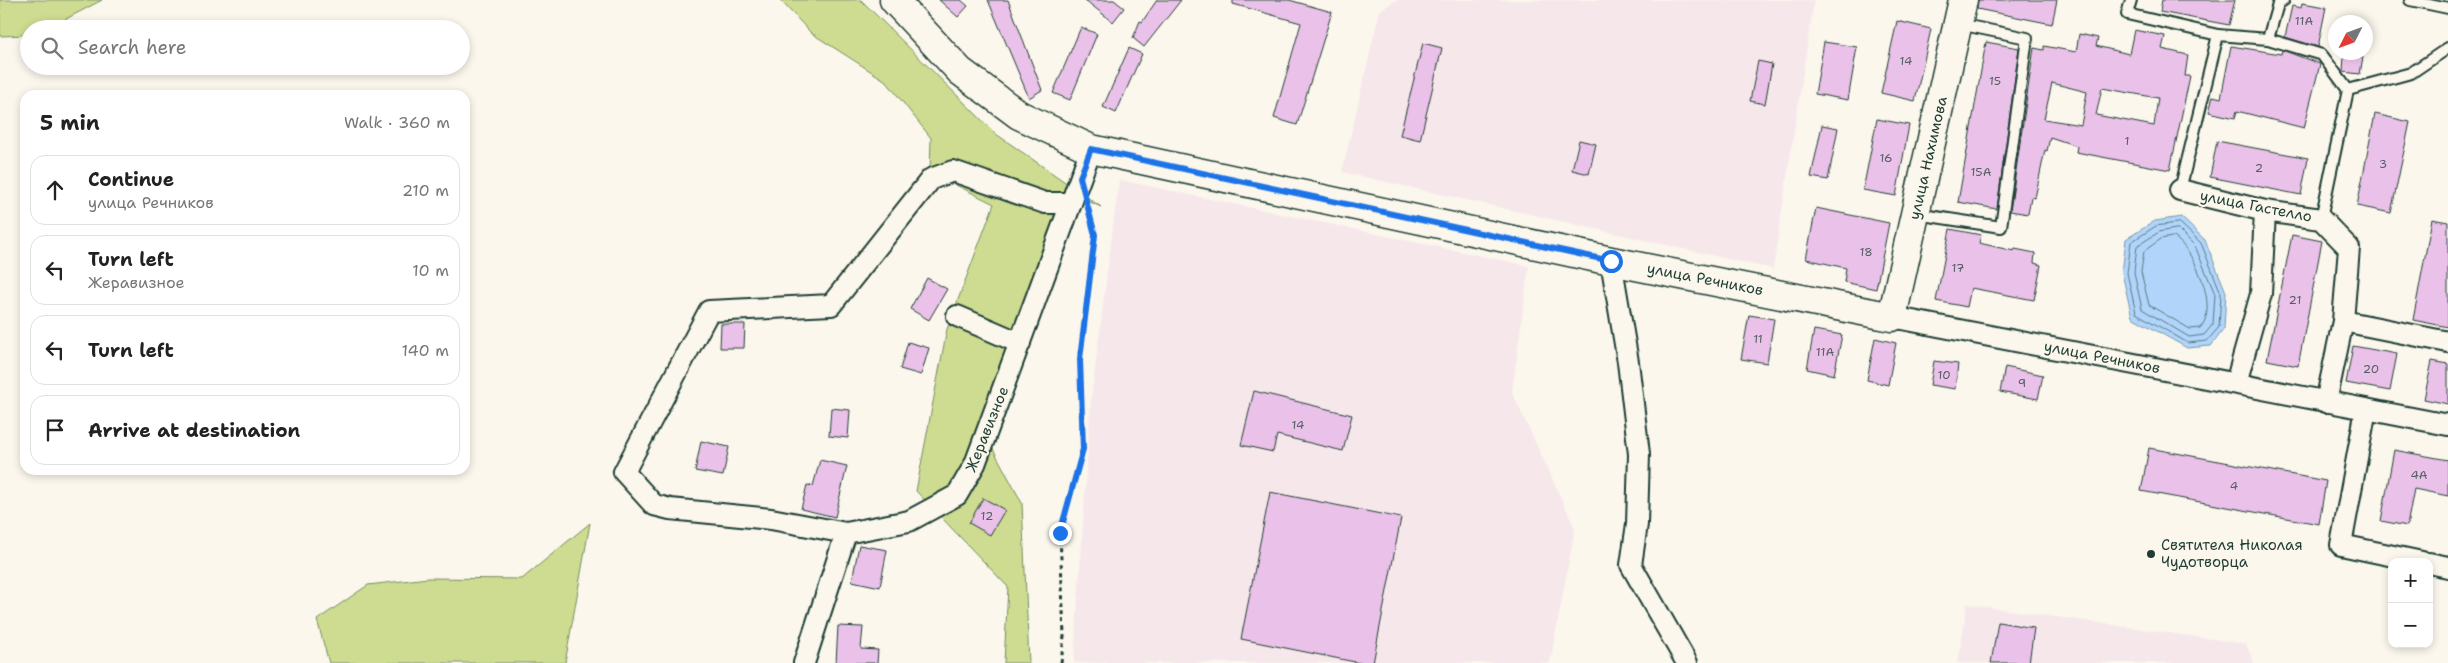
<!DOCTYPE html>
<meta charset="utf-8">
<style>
:root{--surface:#fff;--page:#f2f2f2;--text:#222;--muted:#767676;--line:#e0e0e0}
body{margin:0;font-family:"Shantell Sans",sans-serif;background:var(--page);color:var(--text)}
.controls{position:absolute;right:15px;bottom:15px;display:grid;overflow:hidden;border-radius:10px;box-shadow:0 2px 8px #0003}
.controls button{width:45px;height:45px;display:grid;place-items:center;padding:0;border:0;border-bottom:1px solid var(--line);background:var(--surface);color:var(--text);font:25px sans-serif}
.compass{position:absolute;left:2328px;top:15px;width:45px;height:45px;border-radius:50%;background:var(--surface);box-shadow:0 2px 8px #0003;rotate:228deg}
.stop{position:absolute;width:15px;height:15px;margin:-11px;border:4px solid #1a73e8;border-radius:50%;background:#fff}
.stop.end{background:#1a73e8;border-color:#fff;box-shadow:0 1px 5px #0008}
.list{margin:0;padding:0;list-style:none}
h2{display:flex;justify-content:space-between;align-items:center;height:65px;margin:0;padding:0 20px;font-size:21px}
h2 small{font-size:16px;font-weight:400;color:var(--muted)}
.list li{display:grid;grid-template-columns:32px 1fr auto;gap:15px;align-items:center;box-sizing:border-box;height:70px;margin:0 10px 10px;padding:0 10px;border:1px solid var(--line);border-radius:15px}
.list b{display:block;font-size:19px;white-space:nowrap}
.list p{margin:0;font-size:16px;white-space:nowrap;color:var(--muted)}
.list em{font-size:16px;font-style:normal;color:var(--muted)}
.icon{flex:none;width:28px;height:28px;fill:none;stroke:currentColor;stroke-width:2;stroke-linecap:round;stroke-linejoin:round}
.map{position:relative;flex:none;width:2448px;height:663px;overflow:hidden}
.search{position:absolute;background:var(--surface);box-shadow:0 2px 8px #0003;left:20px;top:20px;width:450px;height:55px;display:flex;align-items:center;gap:12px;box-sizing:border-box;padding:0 18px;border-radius:28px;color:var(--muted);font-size:19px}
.panel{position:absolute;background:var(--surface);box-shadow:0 2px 8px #0003;left:20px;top:90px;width:450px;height:385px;border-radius:15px}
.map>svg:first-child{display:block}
</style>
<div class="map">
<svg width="2448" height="663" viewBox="0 0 2448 663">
<rect width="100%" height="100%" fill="#fbf7ec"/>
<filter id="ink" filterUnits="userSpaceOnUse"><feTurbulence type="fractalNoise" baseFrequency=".02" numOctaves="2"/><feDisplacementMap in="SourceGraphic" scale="10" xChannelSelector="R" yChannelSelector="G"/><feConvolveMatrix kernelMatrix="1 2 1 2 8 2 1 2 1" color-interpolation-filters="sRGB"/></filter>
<g filter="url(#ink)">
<g fill="#f6e7eb">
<polygon points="1396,0 1814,0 1773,269 1342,172 1380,10"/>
<polygon points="1119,180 1529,266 1512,392 1575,528 1550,663 1074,663 1091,400"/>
<polygon points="1967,604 2246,644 2254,663 1958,663"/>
</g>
<g fill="#cddc90" stroke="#768c62">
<polygon points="0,0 102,0 47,29 29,29 29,35 0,36"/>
<polygon points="780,0 861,0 996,134 1101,207 1079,197 986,436 1022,503 1029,663 1004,663 1008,587 916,491 947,329 994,204 930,172 931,138 886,81 811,33"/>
<polygon points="590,523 565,663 329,663 317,620 368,585 428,578 522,579"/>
</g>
<polygon fill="#b1d5fa" stroke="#7798ab" points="2181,217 2205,240 2226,292 2224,329 2211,346 2187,348 2132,317 2122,273 2126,239 2155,221"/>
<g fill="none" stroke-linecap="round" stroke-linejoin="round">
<g stroke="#597a83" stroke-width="1">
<polygon points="2180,223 2201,243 2221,293 2219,327 2207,341 2188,343 2136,313 2127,273 2131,242 2156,226"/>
<polygon points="2178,229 2195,246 2215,294 2213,324 2204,335 2189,337 2142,309 2134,272 2137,246 2159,232"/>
<path d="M2174,237C2194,250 2220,308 2200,328L2190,329L2149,305L2141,272L2144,251L2161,239Z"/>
</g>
</g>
<g fill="#eac1e9" stroke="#1f3d34" fill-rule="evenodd">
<polygon points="939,0 961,0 968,6 958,17"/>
<polygon points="988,0 1008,0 1042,90 1029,98"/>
<polygon points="1085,0 1114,0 1124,8 1113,22"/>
<polygon points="1157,0 1181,0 1144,47 1133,38 1140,21 1142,22"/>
<polygon points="1233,0 1289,0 1332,12 1297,125 1274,118 1301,23 1233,4"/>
<polygon points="1978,0 2057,0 2052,24 1977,9"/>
<polygon points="2162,0 2235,0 2229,25 2160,12"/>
<polygon points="2302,3 2326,7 2318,47 2285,37 2292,6 2301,8"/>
<polygon points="1897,21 1931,29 1915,101 1881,93"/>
<polygon points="1081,27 1097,34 1070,100 1053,93"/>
<path d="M2134,30L2165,36L2162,49L2188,55L2185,76H2190L2170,170L2076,152L2077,146L2050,137L2047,151L2045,150L2035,198L2031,197L2028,214L2010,211L2034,48L2044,50V46L2076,52L2079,34L2098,38L2096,46L2129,54ZM2052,83L2087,92L2081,125L2044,119ZM2102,88L2158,98L2154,126L2096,115Z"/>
<polygon points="1824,42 1857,47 1848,100 1815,94"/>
<polygon points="1986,42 2019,48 1997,209 1958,202"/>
<polygon points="1423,43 1442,48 1420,140 1400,135"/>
<polygon points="2231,46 2281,54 2282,50 2320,64 2304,128 2237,111 2235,118 2209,112 2213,96 2221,98"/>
<polygon points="1129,48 1142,54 1116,113 1103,107"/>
<polygon points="2344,55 2363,57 2360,74 2343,72"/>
<polygon points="1758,61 1772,64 1765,104 1750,101"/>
<polygon points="2375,114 2410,122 2391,213 2357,206"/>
<polygon points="1877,119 1909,125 1896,196 1863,190"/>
<polygon points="1822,125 1838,128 1828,180 1811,177"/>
<polygon points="1579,140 1596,144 1589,174 1572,170"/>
<polygon points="2217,141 2308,158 2301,195 2210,177"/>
<polygon points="1816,208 1889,223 1876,289 1844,282 1846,268 1806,259"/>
<polygon points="2432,219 2448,222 2448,327 2413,320"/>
<polygon points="1950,229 1981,235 1979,243 2014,251 2015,249 2035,253 2034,263 2041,265 2034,300 1971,288 1967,307 1936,301"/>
<polygon points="2292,235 2322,241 2298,366 2267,360"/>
<polygon points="927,278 947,289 929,320 910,309"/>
<polygon points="1749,315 1774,319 1767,363 1741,359"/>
<polygon points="721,324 745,324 744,348 720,348"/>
<polygon points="1814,330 1842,335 1834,375 1807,369"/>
<polygon points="1875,338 1896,343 1888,385 1867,380"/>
<polygon points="908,342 929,348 921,375 900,369"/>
<polygon points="2353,346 2397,354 2390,391 2346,383"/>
<polygon points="1934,361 1958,364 1955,389 1930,385"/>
<polygon points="2432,361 2448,364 2448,404 2424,399"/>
<polygon points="2005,367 2043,375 2038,399 2000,392"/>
<polygon points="1254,391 1352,415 1343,451 1277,435 1273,452 1241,445"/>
<polygon points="831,408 850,410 848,438 829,436"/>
<polygon points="701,441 729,447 723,476 695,471"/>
<polygon points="2149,448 2326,481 2319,524 2141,491"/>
<polygon points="2394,450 2448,460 2448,496 2414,489 2407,526 2381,521"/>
<polygon points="820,460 847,466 835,517 801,509 807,485 813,486"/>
<polygon points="1270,492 1401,518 1373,663 1360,663 1241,639"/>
<polygon points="983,498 1005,510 990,535 969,523"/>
<polygon points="859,545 887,550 880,587 852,581"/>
<polygon points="1998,622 2034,628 2029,663 1991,663"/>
<polygon points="838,626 863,627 861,649 878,650 877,663 836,663"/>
</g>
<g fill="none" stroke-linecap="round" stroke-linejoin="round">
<g stroke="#1f3d34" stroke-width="14">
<g id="lane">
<polyline points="2131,0 2127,14 2218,35"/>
<polyline points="2410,0 2448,8"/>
<polyline points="2268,39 2278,4 2284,0"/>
<polyline points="2348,90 2411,73 2448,48"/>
<polyline points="2180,190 2218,35 2268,39 2322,55 2348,90 2321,219"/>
<polyline points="1916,214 2001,227 2027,38 1959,24"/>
</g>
</g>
<g stroke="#1f3d34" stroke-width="24">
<g id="street">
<polyline points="2180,190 2265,211 2321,219 2349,248 2343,321 2448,342"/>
<polyline points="1611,261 1628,362 1639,454 1637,524 1631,565 1687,663"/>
<polyline points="957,316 1020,343"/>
<polyline points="1892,317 2448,425"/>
<polyline points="2236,383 2261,294 2265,211"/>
<polyline points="2326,402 2343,321"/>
<polyline points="2366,409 2341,545 2422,562"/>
<polyline points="846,533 771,519 670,509 654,505 624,472 709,311 831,305 931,179 953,171 1045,203 1071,203"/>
<polyline points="2429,563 2448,567"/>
<polyline points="804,663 846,533 909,521 957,495 975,464 1091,149"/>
</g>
</g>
<g stroke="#1f3d34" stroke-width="31">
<polyline id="secondary" points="894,0 960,71 1019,115 1091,149 1611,261 1892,317 1963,0"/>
</g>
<polyline stroke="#1f3d34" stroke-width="3" stroke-dasharray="4 4" stroke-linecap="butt" points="1061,663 1064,636 1060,533 1083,449 1080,359 1095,235 1088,209"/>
<use href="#lane" stroke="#fbf7ec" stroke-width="10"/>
<use href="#street" stroke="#fbf7ec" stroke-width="20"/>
<use href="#secondary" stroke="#fbf7ec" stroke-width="28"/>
</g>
</g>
<g fill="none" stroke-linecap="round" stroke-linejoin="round" filter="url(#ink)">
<polyline stroke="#1a73e8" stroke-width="6" points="1060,533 1083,449 1080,359 1095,235 1080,177 1091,149 1611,261"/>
</g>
<circle fill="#1f3d34" stroke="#fbf7ec" stroke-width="2" cx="2151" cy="554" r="5"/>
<g text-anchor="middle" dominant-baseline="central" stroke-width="4.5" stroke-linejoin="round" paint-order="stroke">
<g font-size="12" fill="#525e61">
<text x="2304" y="21">11А</text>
<text x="1906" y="61">14</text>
<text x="1995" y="81">15</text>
<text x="2127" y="141">1</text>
<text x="1886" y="158">16</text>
<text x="2383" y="164">3</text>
<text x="2259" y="168">2</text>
<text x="1981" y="172">15А</text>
<text x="1866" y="252">18</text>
<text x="1958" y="268">17</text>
<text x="2295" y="300">21</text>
<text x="1758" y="339">11</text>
<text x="1825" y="352">11А</text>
<text x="2371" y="369">20</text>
<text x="1944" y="375">10</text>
<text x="2022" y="383">9</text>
<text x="1298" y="425">14</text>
<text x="2419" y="475">4А</text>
<text x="2234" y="486">4</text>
<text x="987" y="516">12</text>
</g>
<g font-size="15" fill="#1f3d34" stroke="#fbf7ec">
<text transform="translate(1928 158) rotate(-77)">улица Нахимова</text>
<text transform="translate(2256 206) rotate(11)">улица Гастелло</text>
<text transform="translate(1705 279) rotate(11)">улица Речников</text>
<text transform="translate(2102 357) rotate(11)">улица Речников</text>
<text transform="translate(987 429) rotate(-68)">Жеравизное</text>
</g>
<g font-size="15" fill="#1f3d34" stroke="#fbf7ec" text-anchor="start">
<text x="2161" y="545">Святителя Николая<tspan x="2161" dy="17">Чудотворца</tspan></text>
</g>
</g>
</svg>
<div class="controls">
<button>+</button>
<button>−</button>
</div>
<svg class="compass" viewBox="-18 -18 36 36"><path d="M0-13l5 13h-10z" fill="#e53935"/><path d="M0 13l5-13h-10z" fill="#767676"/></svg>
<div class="stop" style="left:1611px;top:261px"></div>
<div class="stop end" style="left:1060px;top:533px"></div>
<div class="search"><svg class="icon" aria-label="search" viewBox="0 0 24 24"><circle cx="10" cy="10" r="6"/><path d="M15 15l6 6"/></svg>Search here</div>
<section class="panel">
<h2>5 min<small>Walk · 360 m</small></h2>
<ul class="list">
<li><svg class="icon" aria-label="ahead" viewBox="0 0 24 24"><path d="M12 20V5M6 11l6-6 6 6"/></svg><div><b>Continue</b><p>улица Речников</p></div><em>210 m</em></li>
<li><svg class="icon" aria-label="left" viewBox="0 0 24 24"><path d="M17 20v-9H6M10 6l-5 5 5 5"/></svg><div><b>Turn left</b><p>Жеравизное</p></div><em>10 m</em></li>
<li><svg class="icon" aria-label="left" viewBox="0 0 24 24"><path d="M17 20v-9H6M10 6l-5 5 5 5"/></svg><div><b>Turn left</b></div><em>140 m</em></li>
<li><svg class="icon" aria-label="arrive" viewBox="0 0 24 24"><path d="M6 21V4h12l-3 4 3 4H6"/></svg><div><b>Arrive at destination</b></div></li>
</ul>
</section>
</div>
